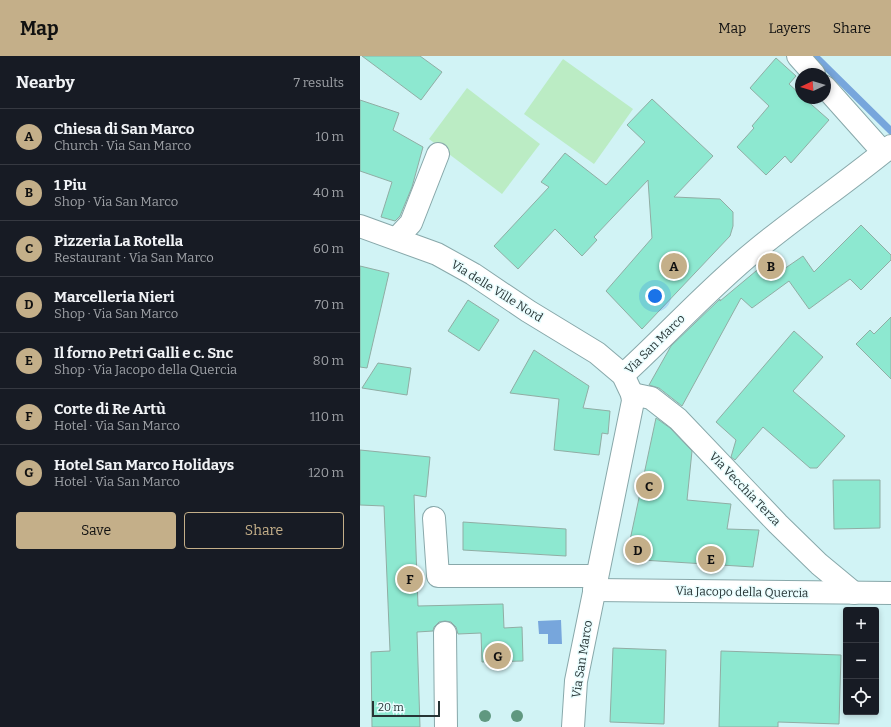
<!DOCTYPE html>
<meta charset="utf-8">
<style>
:root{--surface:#171b24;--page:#242831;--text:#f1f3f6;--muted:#9ea1a6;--line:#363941;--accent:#c4af89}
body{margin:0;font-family:Bitter,serif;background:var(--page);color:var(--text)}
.controls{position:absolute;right:12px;bottom:12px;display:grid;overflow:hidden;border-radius:4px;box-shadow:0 2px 6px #0003}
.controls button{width:36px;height:36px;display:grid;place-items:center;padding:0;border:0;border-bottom:1px solid var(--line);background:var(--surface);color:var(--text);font:20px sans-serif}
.compass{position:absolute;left:435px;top:12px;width:36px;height:36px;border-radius:50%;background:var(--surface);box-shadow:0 2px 6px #0003;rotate:266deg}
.scale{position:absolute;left:12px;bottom:10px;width:68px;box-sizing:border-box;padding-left:4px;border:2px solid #273435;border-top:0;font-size:11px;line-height:14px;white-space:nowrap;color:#273435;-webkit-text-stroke:3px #e9fdfe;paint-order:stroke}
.you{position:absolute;left:295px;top:240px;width:14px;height:14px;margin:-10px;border:3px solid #fff;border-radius:50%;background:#1a73e8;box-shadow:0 0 0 6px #1a73e833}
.badge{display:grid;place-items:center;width:26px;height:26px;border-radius:50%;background:var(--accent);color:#111;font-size:13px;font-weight:700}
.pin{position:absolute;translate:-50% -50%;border:2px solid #fff;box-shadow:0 1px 4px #0006}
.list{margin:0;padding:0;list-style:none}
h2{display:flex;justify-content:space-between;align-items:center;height:52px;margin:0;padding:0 16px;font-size:17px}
h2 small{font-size:13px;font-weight:400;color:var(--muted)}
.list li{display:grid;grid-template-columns:26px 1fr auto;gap:12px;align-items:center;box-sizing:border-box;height:56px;padding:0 16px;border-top:1px solid var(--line)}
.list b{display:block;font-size:15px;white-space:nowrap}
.list p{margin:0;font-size:13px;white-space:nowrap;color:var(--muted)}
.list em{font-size:13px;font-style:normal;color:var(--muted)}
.actions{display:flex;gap:8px;padding:12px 16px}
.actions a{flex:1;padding:9px 0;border:1px solid var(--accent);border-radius:4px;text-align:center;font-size:14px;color:var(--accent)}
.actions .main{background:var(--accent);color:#111}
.icon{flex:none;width:22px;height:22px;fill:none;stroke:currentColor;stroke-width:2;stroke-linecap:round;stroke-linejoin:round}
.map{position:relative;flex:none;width:531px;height:671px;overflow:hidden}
header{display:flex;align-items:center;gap:24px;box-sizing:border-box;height:56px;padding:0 20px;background:var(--accent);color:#111}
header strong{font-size:19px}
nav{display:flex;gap:22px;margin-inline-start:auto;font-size:14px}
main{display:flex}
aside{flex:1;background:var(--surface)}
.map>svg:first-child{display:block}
</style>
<header>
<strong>Map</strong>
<nav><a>Map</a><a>Layers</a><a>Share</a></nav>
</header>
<main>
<aside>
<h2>Nearby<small>7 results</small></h2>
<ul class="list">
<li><span class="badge">A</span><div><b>Chiesa di San Marco</b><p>Church · Via San Marco</p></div><em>10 m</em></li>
<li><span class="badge">B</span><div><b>1 Piu</b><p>Shop · Via San Marco</p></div><em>40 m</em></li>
<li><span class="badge">C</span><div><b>Pizzeria La Rotella</b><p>Restaurant · Via San Marco</p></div><em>60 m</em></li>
<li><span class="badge">D</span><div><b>Marcelleria Nieri</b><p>Shop · Via San Marco</p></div><em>70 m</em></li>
<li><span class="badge">E</span><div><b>Il forno Petri Galli e c. Snc</b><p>Shop · Via Jacopo della Quercia</p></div><em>80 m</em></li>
<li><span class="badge">F</span><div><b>Corte di Re Artù</b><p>Hotel · Via San Marco</p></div><em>110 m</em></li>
<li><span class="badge">G</span><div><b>Hotel San Marco Holidays</b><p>Hotel · Via San Marco</p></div><em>120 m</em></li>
</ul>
<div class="actions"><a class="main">Save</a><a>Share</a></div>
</aside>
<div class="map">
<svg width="531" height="671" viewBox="0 0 531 671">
<rect width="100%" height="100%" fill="#d1f3f5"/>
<g fill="#bbecc4">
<polygon points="203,3 273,53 234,108 164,58"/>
<polygon points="107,32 180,88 142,138 69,83"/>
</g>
<polygon fill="#77a6dc" points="201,564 202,588 188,588 188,578 179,578 178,565"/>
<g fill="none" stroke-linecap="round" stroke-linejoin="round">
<polyline stroke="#77a6dc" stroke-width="7" points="455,0 531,75"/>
</g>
<g fill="#8de8d0" stroke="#90ada4">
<polygon points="2,0 60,0 82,16 61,44"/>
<polygon points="416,2 436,20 429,28 441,39 441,42 444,42 469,64 431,107 425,100 406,119 377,91 394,72 392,70 409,50 390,32"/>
<polygon points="292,43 353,100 314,141 360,143 373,156 373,170 370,180 282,273 246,235 292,182 288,124 234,181 237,184 222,200 195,173 158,213 134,190 189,131 181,126 205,97 246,129 285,86 267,69"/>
<polygon points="0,44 39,57 33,74 63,91 52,131 40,160 35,165 21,161 32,126 0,115"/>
<polygon points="501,169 531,199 531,204 501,234 490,223 449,253 429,225 392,252 381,242 322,350 299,332 289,329 311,290 360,243 360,245 414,200 424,213 443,200 454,216"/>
<polygon points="0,210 29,217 7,312 0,311"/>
<polygon points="108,244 139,264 119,295 88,275"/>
<polygon points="531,261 531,323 496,288 510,274 514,278"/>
<polygon points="434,275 463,301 433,335 485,380 457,412 450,412 403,371 375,404 371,401 376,384 356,366"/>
<polygon points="174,294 229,330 223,352 250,355 248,378 242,377 239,399 194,394 199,343 150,337"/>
<polygon points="18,307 51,312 47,339 2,332"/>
<polygon points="296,362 310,372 332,395 327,444 371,448 367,473 399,474 393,511 266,503"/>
<polygon points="0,394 70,401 66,441 54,439 58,550 143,548 144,572 162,571 163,605 122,606 121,577 98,578 96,571 91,566 85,565 79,566 74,571 73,575 57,576 60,671 12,671 11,596 30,595 24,450 0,449"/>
<polygon points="473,424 520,424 520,472 474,473"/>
<polygon points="103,466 206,473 206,500 103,494"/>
<polygon points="253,592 306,594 304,668 250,666"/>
<polygon points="361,595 481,599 479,668 418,666 418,671 359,671"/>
</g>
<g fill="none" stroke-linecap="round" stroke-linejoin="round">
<g stroke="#88a8aa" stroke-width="24">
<g id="minor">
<polyline points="438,0 454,18"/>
<polyline points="465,31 523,96"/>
<polyline points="0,170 77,198 113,218 168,255 237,297 263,319 272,338 273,345 216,625 213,671"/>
<polyline points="37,182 51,167 78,98"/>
<path d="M263,319C308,278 349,232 396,194C440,158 487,126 531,90"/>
<polyline points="272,338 291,342 318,363 418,468 459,508 494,537"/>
<polyline points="74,462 78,520 237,520"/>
<polyline points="234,534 531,537"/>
<polyline points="85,577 86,671"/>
</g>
</g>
<use href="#minor" stroke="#fff" stroke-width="22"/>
</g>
<g fill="#609880">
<circle cx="125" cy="660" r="6"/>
<circle cx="157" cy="660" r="6"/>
</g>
<g text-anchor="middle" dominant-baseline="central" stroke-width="3" stroke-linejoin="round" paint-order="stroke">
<g font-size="12" fill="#273435" stroke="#e9fdfe">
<text transform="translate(137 235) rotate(32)">Via delle Ville Nord</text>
<text transform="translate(295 288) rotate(-45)">Via San Marco</text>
<text transform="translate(385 433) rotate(46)">Via Vecchia Terza</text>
<text transform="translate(382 536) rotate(1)">Via Jacopo della Quercia</text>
<text transform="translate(222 603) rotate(-81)">Via San Marco</text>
</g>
</g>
</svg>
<div class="controls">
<button>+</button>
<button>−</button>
<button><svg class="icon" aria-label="locate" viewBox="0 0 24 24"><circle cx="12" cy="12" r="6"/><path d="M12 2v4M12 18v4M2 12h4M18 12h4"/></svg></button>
</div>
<svg class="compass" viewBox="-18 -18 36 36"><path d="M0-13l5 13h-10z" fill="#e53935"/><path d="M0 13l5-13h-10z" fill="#9ea1a6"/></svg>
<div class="scale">20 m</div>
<div class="you"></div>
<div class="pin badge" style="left:314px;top:210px">A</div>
<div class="pin badge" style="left:411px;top:210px">B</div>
<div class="pin badge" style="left:289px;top:430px">C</div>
<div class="pin badge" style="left:278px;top:494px">D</div>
<div class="pin badge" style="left:351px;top:503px">E</div>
<div class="pin badge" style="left:50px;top:523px">F</div>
<div class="pin badge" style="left:138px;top:600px">G</div>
</div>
</main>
